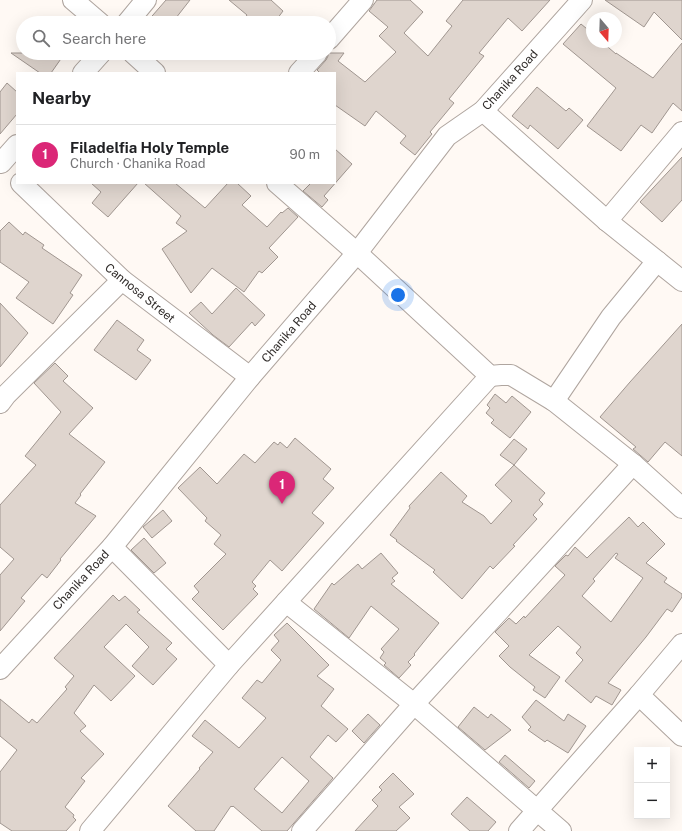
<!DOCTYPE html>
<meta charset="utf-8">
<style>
:root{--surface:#fff;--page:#f6f6f6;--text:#202124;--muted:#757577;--line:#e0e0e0;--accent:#db2777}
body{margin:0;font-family:"Public Sans",sans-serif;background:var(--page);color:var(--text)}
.controls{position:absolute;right:12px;bottom:12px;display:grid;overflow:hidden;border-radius:0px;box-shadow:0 4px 16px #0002}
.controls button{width:36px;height:36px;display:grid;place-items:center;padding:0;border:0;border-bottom:1px solid var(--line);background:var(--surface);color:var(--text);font:20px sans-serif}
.compass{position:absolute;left:586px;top:12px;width:36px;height:36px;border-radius:50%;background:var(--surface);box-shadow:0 4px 16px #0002;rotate:161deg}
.you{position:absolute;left:398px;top:295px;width:14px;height:14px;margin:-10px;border:3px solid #fff;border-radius:50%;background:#1a73e8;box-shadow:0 0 0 6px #1a73e833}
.badge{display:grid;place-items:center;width:26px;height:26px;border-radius:50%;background:var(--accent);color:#fff;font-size:13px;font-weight:700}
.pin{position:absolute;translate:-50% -33px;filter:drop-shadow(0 1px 2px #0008)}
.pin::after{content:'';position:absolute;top:21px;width:14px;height:12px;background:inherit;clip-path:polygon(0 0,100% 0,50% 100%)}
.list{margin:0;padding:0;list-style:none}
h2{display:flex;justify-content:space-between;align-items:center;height:52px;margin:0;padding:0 16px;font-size:17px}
h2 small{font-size:13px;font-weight:400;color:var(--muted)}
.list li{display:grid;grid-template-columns:26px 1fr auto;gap:12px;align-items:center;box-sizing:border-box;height:60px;padding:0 16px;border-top:1px solid var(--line)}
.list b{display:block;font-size:15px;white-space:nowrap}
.list p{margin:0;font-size:13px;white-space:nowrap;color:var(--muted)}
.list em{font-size:13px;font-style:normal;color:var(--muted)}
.icon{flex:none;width:22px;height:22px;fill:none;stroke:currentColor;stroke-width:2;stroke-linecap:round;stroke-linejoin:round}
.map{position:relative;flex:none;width:682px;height:831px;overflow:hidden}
.search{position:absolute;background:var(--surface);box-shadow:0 4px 16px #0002;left:16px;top:16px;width:320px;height:44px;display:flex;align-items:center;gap:10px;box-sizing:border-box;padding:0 14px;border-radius:22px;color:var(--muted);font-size:15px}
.panel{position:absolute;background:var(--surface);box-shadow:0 4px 16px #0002;left:16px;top:72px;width:320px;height:112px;border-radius:0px}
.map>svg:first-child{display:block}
</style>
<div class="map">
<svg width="682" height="831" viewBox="0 0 682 831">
<rect width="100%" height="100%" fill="#fff9f4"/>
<g fill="#dfd5ce" stroke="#a09690" fill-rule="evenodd">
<polygon points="166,0 190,0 172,23 146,23"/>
<polygon points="229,0 271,0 283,11 274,23 241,23 247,15"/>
<polygon points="377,0 410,0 423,12 404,33 428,56 452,26 446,21 463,0 550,0 522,31 508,18 479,53 484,56 449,99 454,103 430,132 432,134 415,155 400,143 406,136 376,111 365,126 335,105 335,73 320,73 317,70 326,60 328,56 328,53 344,53 338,61 365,82 396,52 379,36 388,27 369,11"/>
<polygon points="605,0 682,0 682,40 654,12 644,27"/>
<polygon points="581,24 592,33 592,42 602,42 616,54 616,53 653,78 682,43 682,111 673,103 652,133 641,125 621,151 587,126 616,88 563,44"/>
<polygon points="11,53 65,53 51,73 40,73"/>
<polygon points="7,83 17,92 17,114 0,134 0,92"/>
<polygon points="537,87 566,111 569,108 583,120 558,149 530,125 528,129 512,116"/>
<polygon points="335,149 352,164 324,196 328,200 322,207 303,191 311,183 335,183"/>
<polygon points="682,157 682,200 662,222 640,202"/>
<polygon points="91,183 138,183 108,217 92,203 101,192"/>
<polygon points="144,183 175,183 205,208 228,183 237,183 251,196 242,205 267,227 281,212 282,213 288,208 298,217 269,248 278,257 262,273 259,271 244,292 212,268 191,293 162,249 187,231 176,223 181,216"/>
<polygon points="9,222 23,235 25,232 44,245 42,248 82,275 70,293 73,295 53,324 16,298 29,282 0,262 0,231"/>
<polygon points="236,288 265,315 255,326 252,322 229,347 213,335 189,313 201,302 212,314"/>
<polygon points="0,303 28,333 0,367"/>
<polygon points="117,320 144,340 137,350 151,360 136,380 94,350"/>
<polygon points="682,324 682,456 665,442 648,462 633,449 636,447 600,417 630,382"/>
<polygon points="55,363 68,376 63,381 93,408 69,434 105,462 80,494 81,495 75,503 96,516 60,559 61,560 47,578 42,574 21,598 25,601 0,631 0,575 14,559 0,547 0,505 36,465 25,456 61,412 34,383"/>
<polygon points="495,394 506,403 512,396 531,412 510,438 491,423 494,420 486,413 490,408 487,405"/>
<polygon points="295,438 331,469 323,479 334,488 312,513 324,523 282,571 270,560 252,582 256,586 253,589 258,594 223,630 192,599 199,592 194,586 226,554 214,544 221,535 205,521 207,518 178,488 200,467 217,484 244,454 255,463 274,442 278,445 280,442 287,448"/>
<polygon points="514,439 527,449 514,465 500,455"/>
<polygon points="514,465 545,493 539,500 543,504 533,515 537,519 513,545 515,546 493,569 490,566 462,599 433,572 435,570 396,541 397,540 390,535 410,508 409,506 441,472 467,496 462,502 484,516 491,524 512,501 495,485"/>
<polygon points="163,510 172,521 152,538 143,527"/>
<path d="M629,517L638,527L643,522L665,544L646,563L667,578L664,582L682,594V597L672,612L667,609L646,637L608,683L621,690L612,705L596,696L591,703L565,681L583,660L576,653L581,647L558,626L529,655L560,677L545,698L533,690L535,687L510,667L499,656L509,646L495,632L509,618L516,624L524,616L525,618L565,575L555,566L566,555L568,556L575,547L587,558ZM616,553L618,554L615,558L643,578L611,622L582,596L595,581L593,579Z"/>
<polygon points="144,538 166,563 154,573 131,550"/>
<polygon points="381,553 398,573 392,578 395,581 391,584 439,623 414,654 415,655 408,662 411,665 399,678 384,665 386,663 380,658 384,652 381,649 399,629 371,606 349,638 314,609 332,583 334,585 358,564 362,569"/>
<polygon points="113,595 119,601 125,596 140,610 137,612 172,643 166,649 177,659 153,685 132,666 149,647 126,624 104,647 135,676 111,701 94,685 74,713 86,726 80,731 104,754 81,778 85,781 65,807 74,815 73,817 76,820 66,831 12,831 0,823 0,772 17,750 0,736 0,699 29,723 32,719 37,723 67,689 65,687 74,676 54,658"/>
<path d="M287,623L329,665L317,676L334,689L321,706L348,729L336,742L328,735L310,757L333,778L287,831H262L233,806L232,807L231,806L214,831H196L168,806L200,769L199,768L213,752L192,736L205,720L239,748L266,718L242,698L257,680L262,683L281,660L271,650L279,641L274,635ZM282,757L309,781L282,813L254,789Z"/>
<polygon points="536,700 564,721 568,714 586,726 568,753 547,740 545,742 528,730 531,727 522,717"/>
<polygon points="474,707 488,718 491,714 511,730 485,750 458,727"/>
<polygon points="368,714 380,725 364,743 352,731"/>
<polygon points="505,755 535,781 529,788 499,762"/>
<polygon points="393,773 414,794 399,807 410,818 396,831 355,831 378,806 372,800 382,790 379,787"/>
<polygon points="467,797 496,822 488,831 470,831 451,814"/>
</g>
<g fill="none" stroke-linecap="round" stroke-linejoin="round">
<g stroke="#afa59f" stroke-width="22">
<g id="minor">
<polyline points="73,0 100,23"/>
<polyline points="127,23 146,0"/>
<polyline points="329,39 363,0"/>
<polyline points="133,53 155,73"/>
<polyline points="83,73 101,53"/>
<polyline points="299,73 317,53"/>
<polyline points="483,111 607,221 682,281"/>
<polyline points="1,163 17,145"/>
<polyline points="21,183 122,280 250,377"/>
<polyline points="277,183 357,253 490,376 501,375 511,375 554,401 633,464 682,508"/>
<polyline points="607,221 682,132"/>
<polyline points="554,401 611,317 657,261"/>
<polyline points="0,403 6,395 122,280"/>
<polyline points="112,547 229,665"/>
<polyline points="286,602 414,704 561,831"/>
<polyline points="0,669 112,547 250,377 357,253 447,136 483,111 582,0"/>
<polyline points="639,695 682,736"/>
<polyline points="90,831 229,665 490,376"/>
<polyline points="302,831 414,704 633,464"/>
<polyline points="519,831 639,695 682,644"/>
</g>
</g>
<use href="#minor" stroke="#fff" stroke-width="20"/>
</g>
<g text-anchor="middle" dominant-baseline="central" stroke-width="3" stroke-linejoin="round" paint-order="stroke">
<g font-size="12" fill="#302c2a" stroke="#fff">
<text transform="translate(510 80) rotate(-48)">Chanika Road</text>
<text transform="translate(140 293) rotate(39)">Cannosa Street</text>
<text transform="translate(289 332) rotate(-49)">Chanika Road</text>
<text transform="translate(81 580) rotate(-47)">Chanika Road</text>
</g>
</g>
</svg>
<div class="controls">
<button>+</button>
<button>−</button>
</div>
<svg class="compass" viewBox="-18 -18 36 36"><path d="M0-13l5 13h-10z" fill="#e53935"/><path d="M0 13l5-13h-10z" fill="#757577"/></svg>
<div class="you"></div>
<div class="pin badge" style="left:282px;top:504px">1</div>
<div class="search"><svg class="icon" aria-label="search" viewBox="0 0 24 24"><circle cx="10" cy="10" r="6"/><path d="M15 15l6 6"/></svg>Search here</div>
<section class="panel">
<h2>Nearby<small></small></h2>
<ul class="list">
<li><span class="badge">1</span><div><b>Filadelfia Holy Temple</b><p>Church · Chanika Road</p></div><em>90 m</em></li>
</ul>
</section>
</div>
